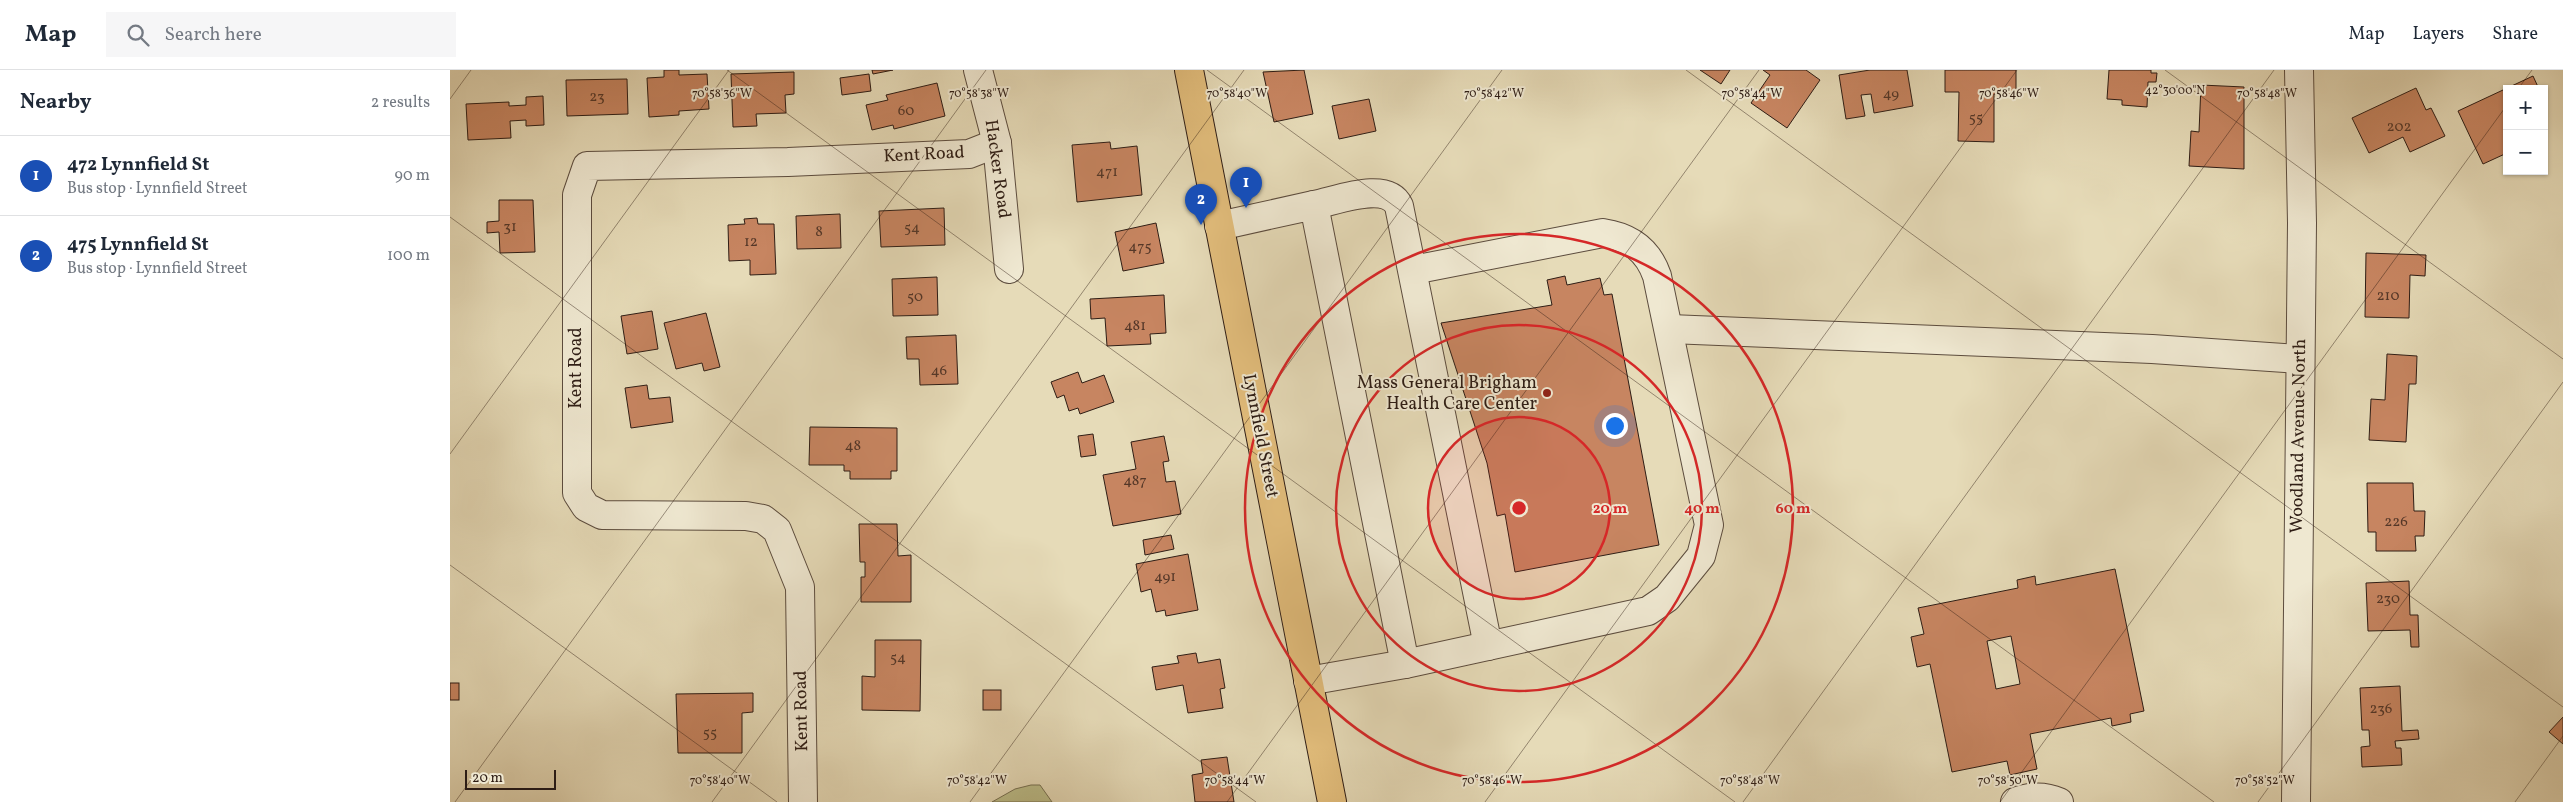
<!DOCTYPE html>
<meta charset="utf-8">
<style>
:root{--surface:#fff;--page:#f6f6f7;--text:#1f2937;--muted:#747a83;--line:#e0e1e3;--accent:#8f2418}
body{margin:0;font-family:Vollkorn,serif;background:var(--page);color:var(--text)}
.controls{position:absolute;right:15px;top:15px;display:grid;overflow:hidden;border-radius:0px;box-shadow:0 1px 4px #0004}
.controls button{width:45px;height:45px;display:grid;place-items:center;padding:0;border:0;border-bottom:1px solid var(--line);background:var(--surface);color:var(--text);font:25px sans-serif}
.scale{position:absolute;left:15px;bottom:12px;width:91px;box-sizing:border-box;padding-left:5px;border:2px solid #2e1d15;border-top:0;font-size:14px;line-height:18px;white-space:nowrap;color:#2e1d15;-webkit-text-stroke:4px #efe8d1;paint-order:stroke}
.you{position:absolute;left:1164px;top:355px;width:18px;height:18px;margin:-12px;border:4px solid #fff;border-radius:50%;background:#1a73e8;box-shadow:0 0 0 8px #1a73e833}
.badge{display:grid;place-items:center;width:32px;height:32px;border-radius:50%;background:var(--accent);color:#fff;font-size:16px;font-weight:700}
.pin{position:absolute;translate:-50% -41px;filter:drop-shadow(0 1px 2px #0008)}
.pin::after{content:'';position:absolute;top:26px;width:18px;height:15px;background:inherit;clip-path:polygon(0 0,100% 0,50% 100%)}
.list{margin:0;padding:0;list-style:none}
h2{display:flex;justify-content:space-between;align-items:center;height:65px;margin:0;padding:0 20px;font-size:21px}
h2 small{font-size:16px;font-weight:400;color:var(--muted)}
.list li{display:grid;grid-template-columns:32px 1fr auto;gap:15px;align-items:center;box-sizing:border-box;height:80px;padding:0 20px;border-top:1px solid var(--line)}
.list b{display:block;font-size:19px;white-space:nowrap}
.list p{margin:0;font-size:16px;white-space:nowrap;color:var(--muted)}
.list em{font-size:16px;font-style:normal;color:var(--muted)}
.icon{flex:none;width:28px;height:28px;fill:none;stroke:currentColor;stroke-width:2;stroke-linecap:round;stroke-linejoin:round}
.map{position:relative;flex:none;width:2113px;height:732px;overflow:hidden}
header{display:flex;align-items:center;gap:30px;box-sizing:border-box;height:70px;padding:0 25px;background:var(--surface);border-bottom:1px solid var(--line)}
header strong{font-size:24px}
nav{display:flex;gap:28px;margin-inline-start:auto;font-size:18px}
.search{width:350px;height:45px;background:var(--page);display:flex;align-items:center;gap:12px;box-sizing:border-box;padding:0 18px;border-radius:0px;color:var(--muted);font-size:19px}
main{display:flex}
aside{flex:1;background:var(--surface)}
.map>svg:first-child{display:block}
</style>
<header>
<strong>Map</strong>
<div class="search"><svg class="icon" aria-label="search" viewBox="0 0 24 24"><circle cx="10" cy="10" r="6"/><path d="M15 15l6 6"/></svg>Search here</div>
<nav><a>Map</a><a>Layers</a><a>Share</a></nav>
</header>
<main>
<aside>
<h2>Nearby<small>2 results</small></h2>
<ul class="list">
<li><span class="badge" style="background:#1a4fb4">1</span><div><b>472 Lynnfield St</b><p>Bus stop · Lynnfield Street</p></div><em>90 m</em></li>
<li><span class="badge" style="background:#1a4fb4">2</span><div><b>475 Lynnfield St</b><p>Bus stop · Lynnfield Street</p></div><em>100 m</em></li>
</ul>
</aside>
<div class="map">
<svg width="2113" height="732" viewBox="0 0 2113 732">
<rect width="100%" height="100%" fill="#e6dbb8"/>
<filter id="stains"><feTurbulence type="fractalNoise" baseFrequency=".004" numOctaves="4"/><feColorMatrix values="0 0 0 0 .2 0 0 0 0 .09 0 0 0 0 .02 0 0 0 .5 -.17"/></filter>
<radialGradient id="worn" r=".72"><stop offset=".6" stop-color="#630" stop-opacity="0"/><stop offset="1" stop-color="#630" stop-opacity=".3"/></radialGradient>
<polygon fill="#bcbe8a" stroke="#756e50" points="581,715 590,715 602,732 542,732 565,719"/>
<g fill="#c78561" stroke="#2e1d15" fill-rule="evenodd">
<polygon points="214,0 229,0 229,5 257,4 259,39 229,41 229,45 199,47 197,8 214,7"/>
<polygon points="422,0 443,0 423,4"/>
<polygon points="854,0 863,44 824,52 813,2"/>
<polygon points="1250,0 1280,0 1271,14"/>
<polygon points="1313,0 1356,0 1370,10 1337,58 1301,33 1320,5"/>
<polygon points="1420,0 1457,0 1463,36 1424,43 1421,24 1411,25 1415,46 1396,49 1389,5"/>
<polygon points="1495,0 1566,0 1566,24 1544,24 1544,72 1508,71 1509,22 1495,22"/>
<polygon points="1659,0 1701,0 1701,3 1707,3 1706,12 1698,12 1697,37 1672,35 1672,30 1657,29"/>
<polygon points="344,2 344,24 335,25 336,43 306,44 307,56 283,57 281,4"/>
<polygon points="419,4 421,21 392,25 390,8"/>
<polygon points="2083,6 2089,19 2057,19 2057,83 2033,94 2008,41"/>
<polygon points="177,9 178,44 117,46 116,10"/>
<polygon points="487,13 495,46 444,59 443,55 422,60 416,35 438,30 436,25"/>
<polygon points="1751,15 1794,17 1794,99 1739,96 1741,61 1749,62"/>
<polygon points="1966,18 1976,40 1981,38 1995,66 1960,82 1953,67 1919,83 1902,48"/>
<polygon points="93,26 94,55 76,56 76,50 60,51 61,68 18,70 16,34 59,32 59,36 76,35 76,27"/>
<polygon points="919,29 926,61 889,69 882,36"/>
<polygon points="660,72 661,79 687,76 692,125 627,132 622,75"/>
<polygon points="49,130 83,130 85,182 50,183 49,162 37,163 37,152 49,151"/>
<polygon points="494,138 495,175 431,177 429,141"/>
<polygon points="390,144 391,178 347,179 346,146"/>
<polygon points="307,148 308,154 324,154 326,204 300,205 300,190 279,191 278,155 295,154 294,149"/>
<polygon points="706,153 714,193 673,201 665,162"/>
<polygon points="1916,183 1976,185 1975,206 1960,205 1959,248 1915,247"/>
<polygon points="1115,206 1117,215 1150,208 1154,225 1162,224 1209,475 1065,502 1055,444 1047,446 1037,393 991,253 1102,235 1097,210"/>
<polygon points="487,207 488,245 443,246 442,209"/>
<polygon points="714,225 716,263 700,264 701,274 657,276 655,248 641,249 640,229"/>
<polygon points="202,241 208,279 177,284 171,246"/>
<polygon points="256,243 270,297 254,301 252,293 226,299 214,253"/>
<polygon points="506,265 508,314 470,315 469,289 457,289 456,267"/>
<polygon points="1937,284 1967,286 1966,314 1959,314 1956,372 1919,370 1921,329 1935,330"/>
<polygon points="628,302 632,313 654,305 664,332 630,344 628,338 619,341 614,325 607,328 601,312"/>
<polygon points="197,315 199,329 220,327 223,352 181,358 175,318"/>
<polygon points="360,357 447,358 447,401 441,401 441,409 400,409 400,401 394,401 394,395 359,395"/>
<polygon points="643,364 646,385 631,387 628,366"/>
<polygon points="714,366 719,391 713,392 716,412 725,411 731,444 663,456 653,405 686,399 681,372"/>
<polygon points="1917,413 1963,413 1964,441 1975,441 1974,466 1965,466 1966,481 1926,481 1926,462 1918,462"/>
<polygon points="409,454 447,454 448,486 461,485 461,532 411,532 411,507 415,507 415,492 410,492"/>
<polygon points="721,465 724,479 695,485 693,470"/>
<polygon points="738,484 748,540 716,546 715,540 706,542 701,519 691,522 686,494"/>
<path d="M1665,499L1694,641L1680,644L1681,652L1662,656L1661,648L1580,664L1587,699L1560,705L1557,691L1502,702L1480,594L1467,597L1461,567L1474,564L1468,538L1568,518L1567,510L1585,506L1586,515ZM1561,566L1570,614L1546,619L1537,571Z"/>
<polygon points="1959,511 1960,545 1968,545 1969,577 1961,577 1960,560 1918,561 1916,513"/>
<polygon points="425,570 471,570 470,641 412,640 412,606 425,607"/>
<polygon points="746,583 748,593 770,589 775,618 770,619 773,638 738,643 733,615 706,620 702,597 729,593 727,586"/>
<rect x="0" y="613" width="9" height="17"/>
<polygon points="1950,616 1952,661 1968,660 1969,669 1945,671 1946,678 1951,678 1952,695 1912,697 1911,677 1920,676 1919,660 1912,660 1910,618"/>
<rect x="533" y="620" width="18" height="20"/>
<polygon points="303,623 303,642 292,643 292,683 228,683 226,624"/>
<polygon points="2113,647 2113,674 2099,662"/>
<polygon points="777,687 784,732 745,732 742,705 753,703 751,690"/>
</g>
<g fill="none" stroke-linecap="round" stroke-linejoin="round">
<g stroke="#5c4c3e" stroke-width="30">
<g id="minor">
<polyline points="528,0 547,73 559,199"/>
<path d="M864,135C886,131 937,110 949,136L1038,576"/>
<polyline points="769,156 864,135 955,594 858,611"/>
<polyline points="1220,259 1702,279 1850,289"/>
<path d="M955,594L1198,541L1217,528L1251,486L1259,455L1207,206C1198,180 1180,167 1153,163L963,200"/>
<polyline points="353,732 350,517 327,460 313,449 296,446 152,445 136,437 127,423 127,125 137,96 338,92 519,84 547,73"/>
<path d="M1565,732C1580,726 1595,726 1609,732"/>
<polyline points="1846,732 1852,153 1849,0"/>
</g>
</g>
<g stroke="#2e1d15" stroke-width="30">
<polyline id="major" points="739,0 882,732"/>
</g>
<use href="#minor" stroke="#efe8d1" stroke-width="28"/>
<use href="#major" stroke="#e3be7c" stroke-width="28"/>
</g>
<path fill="none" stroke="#2e1d15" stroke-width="1" stroke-opacity="0.45" d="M277,0L1285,732M757,0L1764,732M1236,0L2113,637M1715,0L2113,289M2068,19L2082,0M0,29L21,0M0,147L806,732M0,384L279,0M0,495L327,732M5,732L536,0M262,732L794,0M520,732L1052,0M777,732L1309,0M1035,732L1567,0M1293,732L1824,0M1550,732L2057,35M1808,732L2113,312M2065,732L2113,666"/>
<circle cx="1069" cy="438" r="91" fill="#d62828" fill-opacity=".12"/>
<g fill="none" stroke="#d62828" stroke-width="2.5">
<circle cx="1069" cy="438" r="91"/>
<circle cx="1069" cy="438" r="183"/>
<circle cx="1069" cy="438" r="274"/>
</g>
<circle fill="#8f2418" stroke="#efe8d1" stroke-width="2" cx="1097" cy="323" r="5"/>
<g text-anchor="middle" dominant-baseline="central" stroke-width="4" stroke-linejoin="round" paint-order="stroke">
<g font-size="15" fill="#543728">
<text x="1441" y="24">49</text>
<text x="147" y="27">23</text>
<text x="456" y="41">60</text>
<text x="1526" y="48">55</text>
<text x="1949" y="57">202</text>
<text x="657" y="102">471</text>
<text x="60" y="157">31</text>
<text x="462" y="158">54</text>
<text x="369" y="162">8</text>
<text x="301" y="172">12</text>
<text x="690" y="177">475</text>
<text x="1938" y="226">210</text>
<text x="465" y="227">50</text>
<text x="685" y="256">481</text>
<text x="489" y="301">46</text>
<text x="403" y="376">48</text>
<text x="685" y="411">487</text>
<text x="1946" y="452">226</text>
<text x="715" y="507">491</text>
<text x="1938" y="529">230</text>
<text x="448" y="588">54</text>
<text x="1931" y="639">236</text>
<text x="260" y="663">55</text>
</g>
<g font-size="18" fill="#2e1d15" stroke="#efe8d1">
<text transform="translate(474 85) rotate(-3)">Kent Road</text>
<text transform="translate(547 99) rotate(82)">Hacker Road</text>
<text transform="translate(126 298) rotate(-90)">Kent Road</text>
<text transform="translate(810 366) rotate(79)">Lynnfield Street</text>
<text transform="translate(1849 366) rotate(-89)">Woodland Avenue North</text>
<text transform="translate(352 641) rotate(-91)">Kent Road</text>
</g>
<g font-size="18" fill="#2e1d15" stroke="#efe8d1" text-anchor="end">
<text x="1087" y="313">Mass General Brigham<tspan x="1087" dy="21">Health Care Center</tspan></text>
</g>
</g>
<g font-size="12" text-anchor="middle" fill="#2e1d15" stroke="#efe8d1" stroke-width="4" stroke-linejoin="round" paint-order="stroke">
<text x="1725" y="24">42°30'00"N</text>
<text x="787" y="27">70°58'40"W</text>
<text x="1302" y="27">70°58'44"W</text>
<text x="1559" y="27">70°58'46"W</text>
<text x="1817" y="27">70°58'48"W</text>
<text x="272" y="27">70°58'36"W</text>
<text x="529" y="27">70°58'38"W</text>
<text x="1044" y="27">70°58'42"W</text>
<text x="270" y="714">70°58'40"W</text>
<text x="527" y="714">70°58'42"W</text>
<text x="785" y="714">70°58'44"W</text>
<text x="1042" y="714">70°58'46"W</text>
<text x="1300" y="714">70°58'48"W</text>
<text x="1558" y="714">70°58'50"W</text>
<text x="1815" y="714">70°58'52"W</text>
</g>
<circle cx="1069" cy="438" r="8" fill="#d62828" stroke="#efe8d1" stroke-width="2.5"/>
<g font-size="15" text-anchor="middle" font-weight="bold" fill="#d62828" stroke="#efe8d1" stroke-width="4" stroke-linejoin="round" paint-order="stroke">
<text x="1160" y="443">20 m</text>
<text x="1252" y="443">40 m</text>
<text x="1343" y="443">60 m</text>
</g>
<rect width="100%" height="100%" filter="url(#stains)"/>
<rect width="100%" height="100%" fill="url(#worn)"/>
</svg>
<div class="controls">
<button>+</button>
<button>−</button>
</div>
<div class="scale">20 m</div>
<div class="you"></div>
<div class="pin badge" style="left:796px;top:138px;background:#1a4fb4">1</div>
<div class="pin badge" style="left:751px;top:155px;background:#1a4fb4">2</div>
</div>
</main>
